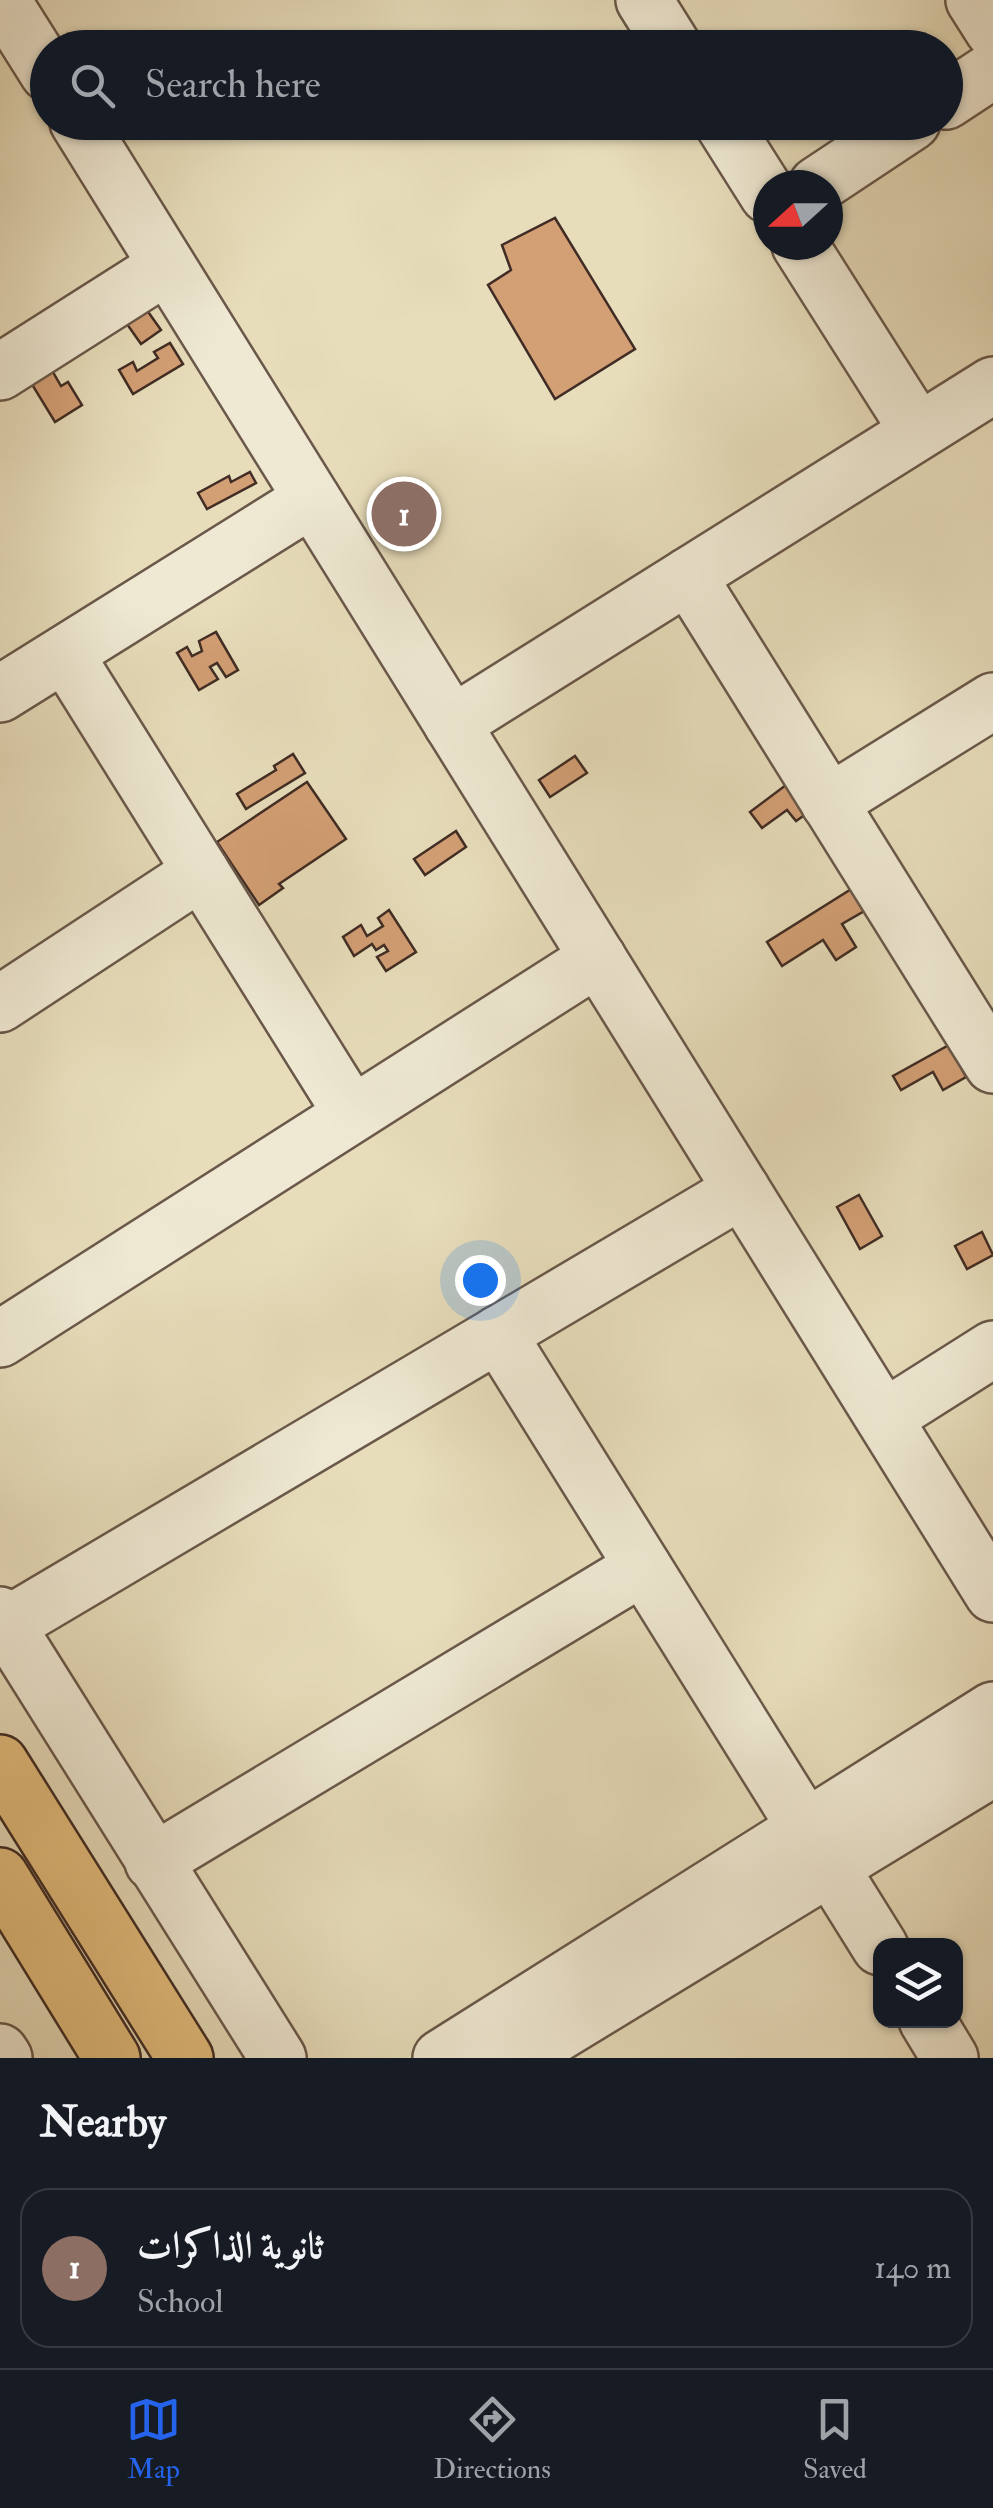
<!DOCTYPE html>
<meta charset="utf-8">
<style>
:root{--surface:#171b24;--page:#242831;--text:#f1f3f6;--muted:#9ea1a6;--line:#363941;--accent:#2563eb}
body{margin:0;font-family:"IM FELL Double Pica",Amiri,serif;background:var(--page);color:var(--text)}
.controls{position:absolute;right:30px;bottom:30px;display:grid;overflow:hidden;border-radius:20px;box-shadow:0 2px 8px #0004}
.controls button{width:90px;height:90px;display:grid;place-items:center;padding:0;border:0;border-bottom:2px solid var(--line);background:var(--surface);color:var(--text);font:50px sans-serif}
.compass{position:absolute;left:753px;top:170px;width:90px;height:90px;border-radius:50%;background:var(--surface);box-shadow:0 2px 8px #0004;rotate:249deg}
.you{position:absolute;left:480px;top:1280px;width:35px;height:35px;margin:-25px;border:8px solid #fff;border-radius:50%;background:#1a73e8;box-shadow:0 0 0 15px #1a73e833}
.badge{display:grid;place-items:center;width:65px;height:65px;border-radius:50%;background:var(--accent);color:#fff;font-size:32px;font-weight:700}
.pin{position:absolute;translate:-50% -50%;border:5px solid #fff;box-shadow:0 2px 10px #0006}
.list{margin:0;padding:0;list-style:none}
h2{display:flex;justify-content:space-between;align-items:center;height:130px;margin:0;padding:0 40px;font-size:42px}
h2 small{font-size:32px;font-weight:400;color:var(--muted)}
.list li{display:grid;grid-template-columns:65px 1fr auto;gap:30px;align-items:center;box-sizing:border-box;height:160px;margin:0 20px 20px;padding:0 20px;border:2px solid var(--line);border-radius:30px}
.list b{display:block;font-size:38px;white-space:nowrap}
.list p{margin:0;font-size:32px;white-space:nowrap;color:var(--muted)}
.list em{font-size:32px;font-style:normal;color:var(--muted)}
.icon{flex:none;width:55px;height:55px;fill:none;stroke:currentColor;stroke-width:2;stroke-linecap:round;stroke-linejoin:round}
.map{position:relative;flex:none;width:993px;height:2058px;overflow:hidden}
.search{position:absolute;background:var(--surface);box-shadow:0 2px 8px #0004;left:30px;right:30px;top:30px;height:110px;display:flex;align-items:center;gap:25px;box-sizing:border-box;padding:0 35px;border-radius:55px;color:var(--muted);font-size:38px}
.sheet{height:310px;background:var(--surface)}
nav{display:flex;justify-content:space-around;align-items:center;box-sizing:border-box;height:140px;border-top:2px solid var(--line);background:var(--surface);font-size:28px;color:var(--muted)}
nav a{display:grid;justify-items:center;gap:5px}
nav .on{color:var(--accent)}
.map>svg:first-child{display:block}
</style>
<div class="map">
<svg width="993" height="2058" viewBox="0 0 993 2058">
<rect width="100%" height="100%" fill="#e7ddbb"/>
<filter id="stains"><feTurbulence type="fractalNoise" baseFrequency=".002" numOctaves="4"/><feColorMatrix values="0 0 0 0 .2 0 0 0 0 .09 0 0 0 0 .02 0 0 0 .5 -.17"/></filter>
<radialGradient id="worn" r=".72"><stop offset=".6" stop-color="#630" stop-opacity="0"/><stop offset="1" stop-color="#630" stop-opacity=".3"/></radialGradient>
<g fill="#d39f75" stroke="#402c24" stroke-width="2.5">
<polygon points="555,218 635,349 555,399 488,285 511,270 502,245"/>
<polygon points="134,292 161,330 141,344 115,307"/>
<polygon points="170,343 183,364 133,394 119,370 133,362 137,371 158,358 154,352"/>
<polygon points="46,360 61,386 68,382 82,405 55,422 25,373"/>
<polygon points="250,472 256,483 207,509 198,493 229,476 231,482"/>
<polygon points="216,632 238,670 226,677 217,663 210,667 218,679 199,690 177,653 187,647 192,656 202,651 199,641"/>
<polygon points="293,754 305,773 246,809 237,794 276,770 274,766"/>
<polygon points="575,756 587,773 550,797 539,780"/>
<polygon points="307,782 346,839 279,884 283,888 259,905 217,842"/>
<polygon points="786,785 806,814 796,821 787,810 762,828 750,812"/>
<polygon points="456,831 466,847 425,875 414,859"/>
<polygon points="853,888 866,910 842,924 856,947 836,960 823,940 782,966 767,942"/>
<polygon points="389,910 416,952 386,971 377,957 388,951 384,945 376,950 372,944 354,956 343,937 361,925 367,936 383,926 378,918"/>
<polygon points="949,1045 966,1077 943,1090 933,1072 901,1090 893,1076"/>
<polygon points="859,1195 882,1236 860,1249 837,1207"/>
<polygon points="982,1232 993,1255 967,1269 955,1246"/>
</g>
<g fill="none" stroke-linecap="round" stroke-linejoin="round">
<g stroke="#6a584a" stroke-width="60">
<g id="minor">
<polyline points="2,0 48,73"/>
<polyline points="644,0 674,48"/>
<polyline points="974,0 993,30"/>
<polyline points="946,101 993,70"/>
<polyline points="78,122 993,1594"/>
<polyline points="722,122 768,195"/>
<polyline points="817,185 912,122"/>
<polyline points="800,245 918,431"/>
<polyline points="0,372 167,266"/>
<polyline points="688,576 993,1065"/>
<polyline points="65,654 352,1114"/>
<polyline points="0,694 312,499"/>
<polyline points="452,724 993,385"/>
<polyline points="829,803 993,701"/>
<polyline points="0,1004 201,872"/>
<polyline points="498,1334 880,1947"/>
<polyline points="0,1339 598,958"/>
<polyline points="884,1418 993,1349"/>
<polyline points="0,1615 278,2058"/>
<polyline points="7,1625 742,1190"/>
<polyline points="153,1862 643,1567"/>
<polyline points="927,2020 950,2058"/>
<polyline points="0,2052 4,2058"/>
<polyline points="441,2058 993,1710"/>
<polyline points="517,2058 993,1768"/>
</g>
</g>
<g stroke="#402c24" stroke-width="60">
<g id="major">
<polyline points="0,1763 185,2058"/>
<polyline points="0,1876 112,2058"/>
</g>
</g>
<use href="#minor" stroke="#efe9d3" stroke-width="55"/>
<use href="#major" stroke="#e4be7e" stroke-width="55"/>
</g>
<rect width="100%" height="100%" filter="url(#stains)"/>
<rect width="100%" height="100%" fill="url(#worn)"/>
</svg>
<div class="controls">
<button><svg class="icon" aria-label="layers" viewBox="0 0 24 24"><path d="M12 4l9 5-9 5-9-5zM3 14l9 5 9-5"/></svg></button>
</div>
<svg class="compass" viewBox="-18 -18 36 36"><path d="M0-13l5 13h-10z" fill="#e53935"/><path d="M0 13l5-13h-10z" fill="#9ea1a6"/></svg>
<div class="you"></div>
<div class="pin badge" style="left:404px;top:514px;background:#8d6e63">1</div>
<div class="search"><svg class="icon" aria-label="search" viewBox="0 0 24 24"><circle cx="10" cy="10" r="6"/><path d="M15 15l6 6"/></svg>Search here</div>
</div>
<section class="sheet">
<h2>Nearby<small></small></h2>
<ul class="list">
<li><span class="badge" style="background:#8d6e63">1</span><div><b>ثانوية الذاكرات</b><p>School</p></div><em>140 m</em></li>
</ul>
</section>
<nav>
<a class="on"><svg class="icon" aria-label="map" viewBox="0 0 24 24"><path d="M3 6l6-2 6 2 6-2v14l-6 2-6-2-6 2zM9 4v14M15 6v14"/></svg>Map</a>
<a><svg class="icon" aria-label="directions" viewBox="0 0 24 24"><path d="M12 3l9 9-9 9-9-9zM9 14v-3h6M13 9l2 2-2 2"/></svg>Directions</a>
<a><svg class="icon" aria-label="saved" viewBox="0 0 24 24"><path d="M7 4h10v16l-5-4-5 4z"/></svg>Saved</a>
</nav>
